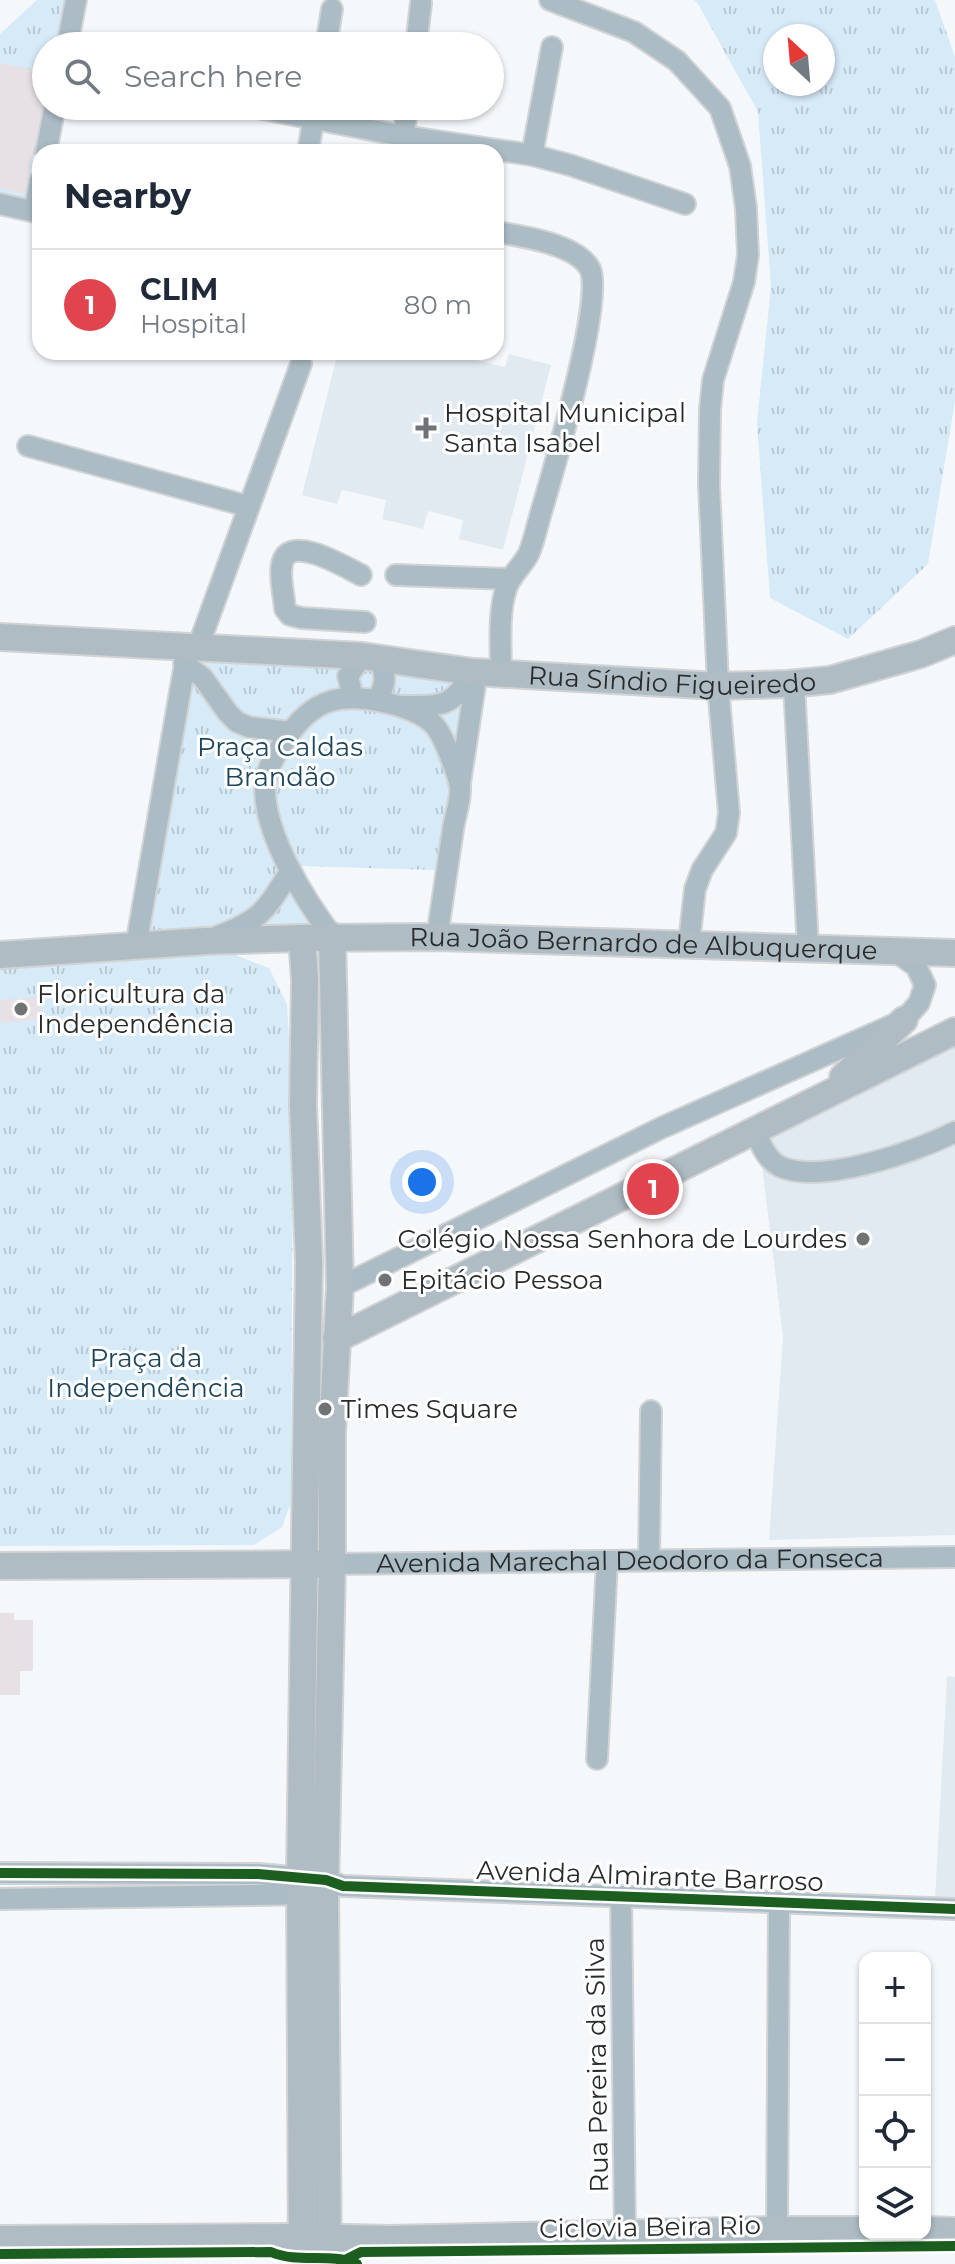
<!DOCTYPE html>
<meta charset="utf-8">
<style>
:root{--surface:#fff;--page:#f2f2f3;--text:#1f2937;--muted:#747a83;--line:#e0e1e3;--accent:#7c3aed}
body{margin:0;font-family:Montserrat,sans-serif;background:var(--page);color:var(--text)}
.controls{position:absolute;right:24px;bottom:24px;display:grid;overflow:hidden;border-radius:16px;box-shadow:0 2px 6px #0004}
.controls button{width:72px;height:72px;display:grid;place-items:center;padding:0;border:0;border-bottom:2px solid var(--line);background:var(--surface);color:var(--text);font:40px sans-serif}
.compass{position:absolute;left:763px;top:24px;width:72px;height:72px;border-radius:50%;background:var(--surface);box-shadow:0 2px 6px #0004;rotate:334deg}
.you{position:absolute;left:422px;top:1182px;width:28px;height:28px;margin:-20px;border:6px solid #fff;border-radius:50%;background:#1a73e8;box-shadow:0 0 0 12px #1a73e833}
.badge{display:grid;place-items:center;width:52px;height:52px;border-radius:50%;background:var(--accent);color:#fff;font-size:26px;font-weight:700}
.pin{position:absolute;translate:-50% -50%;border:4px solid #fff;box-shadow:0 2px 8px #0006}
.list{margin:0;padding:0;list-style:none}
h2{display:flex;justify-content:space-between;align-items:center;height:104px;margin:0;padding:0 32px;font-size:34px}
h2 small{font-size:26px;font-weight:400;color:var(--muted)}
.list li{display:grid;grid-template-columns:52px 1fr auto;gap:24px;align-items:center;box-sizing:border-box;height:112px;padding:0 32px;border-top:2px solid var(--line)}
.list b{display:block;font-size:30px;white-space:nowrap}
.list p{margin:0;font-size:26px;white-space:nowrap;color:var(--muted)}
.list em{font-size:26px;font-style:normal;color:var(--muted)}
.icon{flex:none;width:44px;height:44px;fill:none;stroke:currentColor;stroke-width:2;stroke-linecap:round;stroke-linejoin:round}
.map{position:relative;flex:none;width:955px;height:2264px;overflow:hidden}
.search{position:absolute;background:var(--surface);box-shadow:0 2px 6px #0004;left:32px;top:32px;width:472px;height:88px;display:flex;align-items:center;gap:20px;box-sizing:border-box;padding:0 28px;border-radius:44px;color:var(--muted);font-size:30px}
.panel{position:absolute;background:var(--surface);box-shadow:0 2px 6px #0004;left:32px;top:144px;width:472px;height:216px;border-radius:24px}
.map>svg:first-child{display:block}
</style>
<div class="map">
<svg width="955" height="2264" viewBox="0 0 955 2264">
<defs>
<pattern id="park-tufts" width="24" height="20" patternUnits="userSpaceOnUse" patternTransform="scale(2)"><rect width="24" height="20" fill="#d6eaf7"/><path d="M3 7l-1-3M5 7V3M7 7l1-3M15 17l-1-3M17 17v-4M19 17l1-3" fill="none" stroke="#b8c9d4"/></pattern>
</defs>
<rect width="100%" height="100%" fill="#f5f8fb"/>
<g fill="#e1eaf1">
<polygon points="338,352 464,352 463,357 505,367 509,354 551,365 503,550 459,539 463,520 428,511 423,529 382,519 386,500 342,490 337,504 302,495"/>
<polygon points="955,1044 955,1535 769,1540 783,1337 759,1141"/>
<polygon points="947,1676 955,1677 955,1901 935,1900"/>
</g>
<g fill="url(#park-tufts)" fill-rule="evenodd">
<polygon points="37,0 65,0 56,46 46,46 46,96 25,201 0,195 0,34"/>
<path d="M694,0H935L955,57V401L928,564L848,639L770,598L757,423L771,286L758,112L698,4ZM823,36V84H775V36Z"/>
<polygon points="188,646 473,672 435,870 300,866 312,925 149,935"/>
<polygon points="233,954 269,968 287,1004 293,1103 291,1503 282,1527 254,1545 0,1546 0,968"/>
</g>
<g fill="#e7e0e4">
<polygon points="0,63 46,72 46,89 25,194 0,188"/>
<polygon points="41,997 42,1019 1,1023 0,1000"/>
<polygon points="0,1613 14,1613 14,1620 33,1620 33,1671 20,1671 20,1695 0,1695"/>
</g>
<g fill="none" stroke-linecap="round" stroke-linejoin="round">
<g stroke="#d1d3d5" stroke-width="24">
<g id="minor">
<polyline points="550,0 634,32 677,61 720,108 740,166 746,208 748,255 744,282 713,380 710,409 709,484 718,686 729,813 726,833 702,870 695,889 689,943"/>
<polyline points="67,46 76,0"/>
<polyline points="326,46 332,9"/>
<polyline points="416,46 421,3"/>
<polyline points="247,106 403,136 532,155 570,165 685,204"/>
<polyline points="403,136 408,106"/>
<polyline points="46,152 55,106"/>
<polyline points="308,152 315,109"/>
<polyline points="532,155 552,47"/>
<polyline points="0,204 40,213"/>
<polyline points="34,211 40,181"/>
<path d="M496,232C521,236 577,244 590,269C604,299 554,468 543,506C538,521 535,539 529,553C523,566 510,575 506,589C498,613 501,648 501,674"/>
<polyline points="28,446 247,506"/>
<path d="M361,575C345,567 288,532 282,564C279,577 284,595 285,609L290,615L302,618L365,622"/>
<polyline points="396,575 511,579"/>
<polyline points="198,647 301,364"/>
<polyline points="184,663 203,678 228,713 237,722 249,727 290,732"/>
<polyline points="794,684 808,948"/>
<polyline points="353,698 348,676 362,656"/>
<path d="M377,700C386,684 387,676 379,659"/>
<path d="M404,706C444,706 452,707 473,672"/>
<polyline points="460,783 477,672"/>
<path d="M218,936C262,919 265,911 290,872"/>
<path d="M332,936C305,900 265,836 265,789C265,771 273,759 282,745C293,727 310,707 331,701C358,693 415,705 434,725C443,734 458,774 460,787C461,800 455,816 453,829C448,865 442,901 437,937"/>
<polyline points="136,946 188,646"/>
<path d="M754,1130C760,1142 766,1159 779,1166C819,1186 917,1151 955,1132"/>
<polyline points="340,1287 661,1128 904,1020 919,1003 925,985 916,966 896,952"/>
<polyline points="649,1560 651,1411"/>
<path id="s1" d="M332,1564L955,1557"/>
<polyline points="597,1759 607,1561"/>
<polyline points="0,1873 258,1874 326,1880 343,1886 955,1909"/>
<polyline points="621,1896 625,2233"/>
<polyline points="0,1899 313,1894"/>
<polyline points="777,2230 779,1903"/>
</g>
</g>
<g stroke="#d1d3d5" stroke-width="30">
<g id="major">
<path id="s2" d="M0,637L362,656L473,672L718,686L787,684L830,680L921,654L955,640"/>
<polyline points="0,955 206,941 302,938"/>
<polyline points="843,1077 904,1020"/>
<polyline points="336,1339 955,1031"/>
<polyline points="0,1566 320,1564"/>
<polyline points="925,2230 955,2231"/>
<polyline points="0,2239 302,2237 391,2239 777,2230 865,2230"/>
<path id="s3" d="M302,2264L300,1877L309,1262L303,1105L305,980L302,938L437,937L955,953"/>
<polyline points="328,2264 325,1893 332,1564 332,1432 340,1287 332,936"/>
</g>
</g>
<use href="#minor" stroke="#abbcc5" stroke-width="20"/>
<use href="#major" stroke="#afbcc4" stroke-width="26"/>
<g stroke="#fff" stroke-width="15">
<g id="cycleway">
<polyline points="0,1873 258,1874 326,1880 343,1886 955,1909"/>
<path d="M0,2254L271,2252C299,2264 330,2252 357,2264"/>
<polyline points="347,2259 361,2252 955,2246"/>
</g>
</g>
<use href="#cycleway" stroke="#1b5e20" stroke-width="10"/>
</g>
<g fill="#707374" stroke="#fff" stroke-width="3">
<path d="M422 416h8v8h8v8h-8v8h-8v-8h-8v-8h8z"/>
<circle cx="21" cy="1009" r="8"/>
<circle cx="863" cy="1239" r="8"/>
<circle cx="385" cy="1280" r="8"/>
<circle cx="325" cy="1409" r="8"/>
</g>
<g text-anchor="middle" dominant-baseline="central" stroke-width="6" stroke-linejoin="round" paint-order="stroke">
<g font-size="26" fill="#282b2c" stroke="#fff" text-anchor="start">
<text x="444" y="413">Hospital Municipal<tspan x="444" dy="30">Santa Isabel</tspan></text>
<text x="37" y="994">Floricultura da<tspan x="37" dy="30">Independência</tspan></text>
<text x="847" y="1239" text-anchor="end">Colégio Nossa Senhora de Lourdes</text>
<text x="401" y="1280">Epitácio Pessoa</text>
<text x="341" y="1409">Times Square</text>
</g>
<g font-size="26" fill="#282b2c" stroke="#fff">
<text stroke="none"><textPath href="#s2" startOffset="674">Rua Síndio Figueiredo</textPath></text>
<text stroke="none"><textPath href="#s3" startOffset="1668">Rua João Bernardo de Albuquerque</textPath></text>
<text stroke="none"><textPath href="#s1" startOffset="298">Avenida Marechal Deodoro da Fonseca</textPath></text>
<text transform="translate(650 1876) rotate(2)">Avenida Almirante Barroso</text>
<text transform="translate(597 2065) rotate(-91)">Rua Pereira da Silva</text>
<text transform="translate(650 2227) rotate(-1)">Ciclovia Beira Rio</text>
</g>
<g font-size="26" fill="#1d465c" stroke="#fff">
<text x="280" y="747">Praça Caldas<tspan x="280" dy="30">Brandão</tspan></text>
<text x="146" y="1358">Praça da<tspan x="146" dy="30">Independência</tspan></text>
</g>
</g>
</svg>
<div class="controls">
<button>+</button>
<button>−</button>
<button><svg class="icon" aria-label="locate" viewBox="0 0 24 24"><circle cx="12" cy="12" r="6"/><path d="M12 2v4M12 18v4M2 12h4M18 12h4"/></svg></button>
<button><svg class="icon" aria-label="layers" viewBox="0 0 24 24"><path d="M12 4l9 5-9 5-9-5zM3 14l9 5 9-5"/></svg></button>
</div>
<svg class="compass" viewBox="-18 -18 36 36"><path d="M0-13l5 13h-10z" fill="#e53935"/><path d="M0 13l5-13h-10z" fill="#747a83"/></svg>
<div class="you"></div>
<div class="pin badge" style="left:653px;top:1189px;background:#e0444e">1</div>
<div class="search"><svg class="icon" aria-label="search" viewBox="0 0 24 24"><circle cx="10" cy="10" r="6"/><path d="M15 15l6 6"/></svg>Search here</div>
<section class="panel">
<h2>Nearby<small></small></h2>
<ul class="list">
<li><span class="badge" style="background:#e0444e">1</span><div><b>CLIM</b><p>Hospital</p></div><em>80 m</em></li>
</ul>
</section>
</div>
